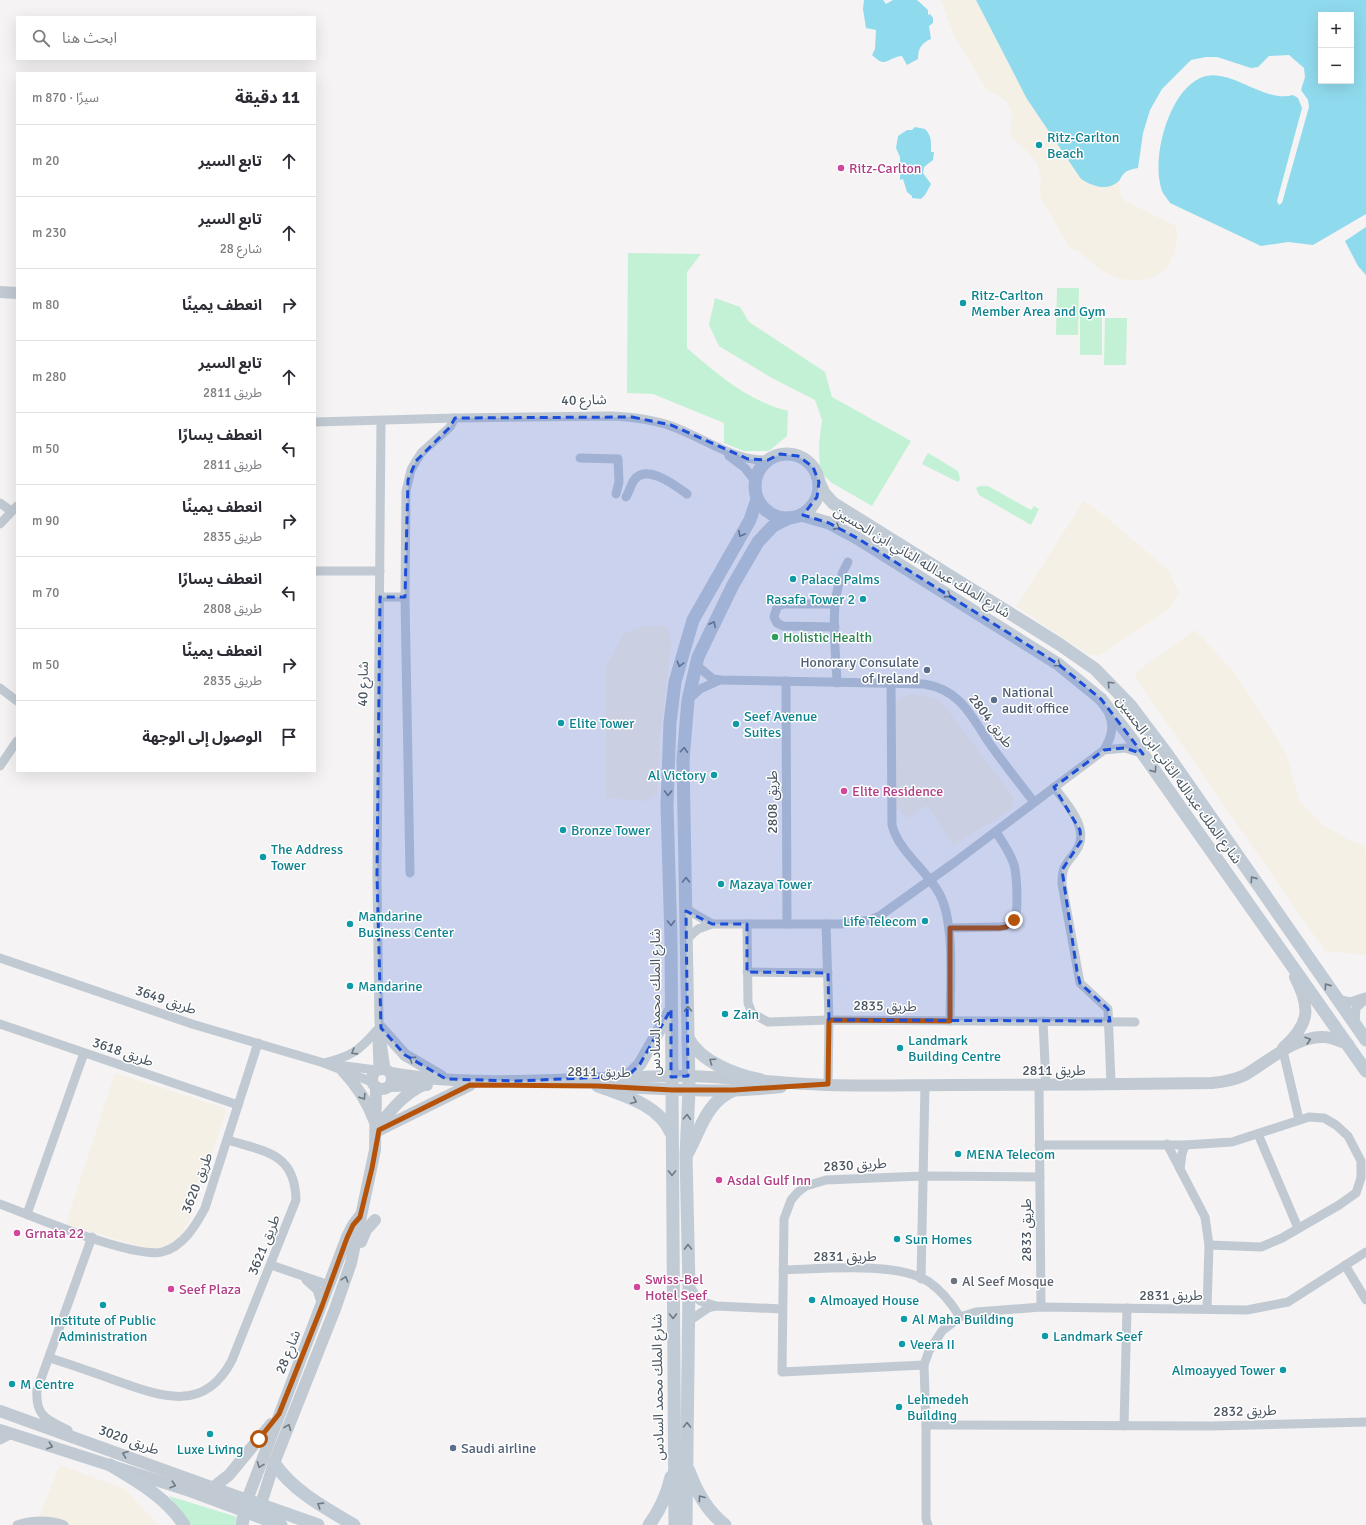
<!DOCTYPE html>
<html lang="ar">
<meta charset="utf-8">
<style>
:root{--surface:#fff;--page:#f2f2f3;--text:#2b2b33;--muted:#7c7c81;--line:#e1e1e2}
body{margin:0;font-family:Signika,"Noto Sans Arabic",sans-serif;background:var(--page);color:var(--text);direction:rtl}
.controls{position:absolute;right:12px;top:12px;display:grid;overflow:hidden;border-radius:0px;box-shadow:0 4px 16px #0002}
.controls button{width:36px;height:36px;display:grid;place-items:center;padding:0;border:0;border-bottom:1px solid var(--line);background:var(--surface);color:var(--text);font:20px sans-serif}
.stop{position:absolute;width:12px;height:12px;margin:-9px;border:3px solid #b45309;border-radius:50%;background:#fff}
.stop.end{background:#b45309;border-color:#fff;box-shadow:0 1px 4px #0008}
.list{margin:0;padding:0;list-style:none}
h2{display:flex;justify-content:space-between;align-items:center;height:52px;margin:0;padding:0 16px;font-size:17px}
h2 small{font-size:13px;font-weight:400;color:var(--muted)}
.list li{display:grid;grid-template-columns:26px 1fr auto;gap:12px;align-items:center;box-sizing:border-box;height:72px;padding:0 16px;border-top:1px solid var(--line)}
.list b{display:block;font-size:15px;white-space:nowrap}
.list p{margin:0;font-size:13px;white-space:nowrap;color:var(--muted)}
.list em{font-size:13px;font-style:normal;color:var(--muted)}
.icon{flex:none;width:22px;height:22px;fill:none;stroke:currentColor;stroke-width:2;stroke-linecap:round;stroke-linejoin:round}
.map{position:relative;flex:none;width:1366px;height:1525px;overflow:hidden;direction:ltr}
.search{position:absolute;background:var(--surface);box-shadow:0 4px 16px #0002;left:16px;top:16px;width:300px;height:44px;display:flex;align-items:center;gap:10px;box-sizing:border-box;padding:0 14px;border-radius:0px;color:var(--muted);font-size:15px}
.panel{position:absolute;background:var(--surface);box-shadow:0 4px 16px #0002;left:16px;top:72px;width:300px;height:700px;border-radius:0px;direction:rtl}
.map>svg:first-child{display:block}
</style>
<div class="map">
<svg width="1366" height="1525" viewBox="0 0 1366 1525">
<rect width="100%" height="100%" fill="#f5f3f3"/>
<g fill="#c3f1d5">
<path d="M628,253L701,254L687,272V348C718,375 748,401 788,411L787,436L769,451H744L724,443V423L653,394L627,393Z"/>
<polygon points="1057,288 1079,288 1078,335 1056,335"/>
<polygon points="715,298 740,307 749,322 825,372 832,397 911,441 872,506 832,483 820,472 819,444 822,420 815,400 770,377 719,346 709,325"/>
<rect x="1080" y="308" width="22" height="47"/>
<polygon points="1105,318 1127,318 1126,365 1104,365"/>
<polygon points="928,453 958,471 960,479 958,482 922,464"/>
<polygon points="980,486 988,486 1031,510 1034,506 1039,509 1031,525 979,495 976,488"/>
<polygon points="169,1496 237,1517 235,1525 191,1525"/>
</g>
<g fill="#f5f0e5">
<path d="M941,0H976L1027,99L1081,179C1097,189 1102,188 1119,181L1120,193L1125,201L1176,226C1179,240 1175,255 1167,267C1163,274 1154,277 1146,279C1129,283 1108,277 1095,265C1085,257 1083,252 1070,249L1040,196L1041,179L1037,163L1029,153L1010,136L1012,111L1007,103L998,95L988,91L954,36Z"/>
<polygon points="1084,501 1106,517 1168,570 1179,593 1169,609 1099,656 1085,653 1016,606"/>
<polygon points="645,626 668,626 671,645 660,737 657,793 646,801 606,798 606,667 623,634"/>
<polygon points="1195,630 1234,672 1286,753 1299,800 1321,824 1349,840 1363,845 1366,855 1366,955 1325,951 1136,678 1136,672"/>
<polygon points="909,694 939,699 1013,797 1012,809 953,845 927,805 909,818 896,808 895,701"/>
<polygon points="115,1073 227,1109 188,1223 176,1242 152,1250 66,1224"/>
<polygon points="60,1465 125,1489 158,1525 36,1525"/>
</g>
<g fill="#90daee" fill-rule="evenodd">
<path d="M864,0H883L886,4L893,0H917L928,10V15L930,14L933,18V23L929,26L931,39C921,43 918,49 918,59L907,65L902,56C885,58 887,69 872,55L875,49L876,30L866,28L863,9Z"/>
<path d="M976,0H1366V214L1313,245L1288,242L1261,246L1170,203C1168,200 1165,196 1163,193C1149,162 1169,85 1206,76C1233,70 1265,103 1293,95L1298,98L1302,108L1277,201L1279,205L1282,203L1309,107L1308,100L1301,90L1305,77L1304,68L1289,55L1269,56L1258,67L1251,68L1217,57H1206L1191,60L1162,89L1150,110L1143,133L1138,168C1132,169 1126,170 1122,176C1121,177 1120,180 1119,181C1107,192 1092,186 1081,179L1027,99ZM1321,15H1351V81H1321Z"/>
<path d="M915,127L925,129C932,136 931,142 931,152H934L933,160L924,167L923,173L931,184L925,195L921,199L912,198V196L907,192L903,179L900,180V157L896,148L898,136L907,130H912Z"/>
<polygon points="1366,227 1366,275 1358,266 1345,241"/>
</g>
<g fill="none" stroke-linecap="round" stroke-linejoin="round">
<g stroke="#c1cad2" stroke-width="9">
<polyline points="381,421 377,875 379,1022 386,1069"/>
<path d="M315,422L455,418L611,416C631,417 652,419 671,426C703,437 734,462 768,460"/>
<polyline points="729,456 745,468 755,481"/>
<polyline points="580,458 618,459 619,482 616,494"/>
<path d="M626,497C629,492 631,485 634,480C647,463 676,486 687,494"/>
<polyline points="0,503 11,511"/>
<polyline points="0,524 17,506"/>
<polyline points="315,571 380,571"/>
<polyline points="380,597 405,597"/>
<polyline points="835,604 783,604 777,607 774,617 777,623 783,626 835,627"/>
<path d="M695,664L713,679L720,680L924,684C961,690 971,716 990,744C1004,764 1019,782 1033,801"/>
<polyline points="786,681 787,924"/>
<path d="M837,683C836,645 827,596 848,562"/>
<path d="M891,683L892,825C899,853 929,871 941,897C955,927 950,987 950,1021"/>
<polyline points="0,688 17,701"/>
<polyline points="688,700 700,689 720,680"/>
<polyline points="1104,750 1125,748 1141,753"/>
<polyline points="0,766 17,741"/>
<path d="M1054,787C1067,804 1091,829 1076,851C1066,865 1062,865 1062,884L1080,983L1108,1009L1111,1084"/>
<polyline points="410,873 405,597 406,491 411,470 416,461 422,452 450,427 455,418"/>
<polyline points="686,909 712,924"/>
<polyline points="747,924 748,1003 752,1013 768,1022 829,1020 1135,1022"/>
<polyline points="826,924 829,1020 828,1084"/>
<path d="M949,928L1000,927C1006,927 1011,925 1014,920C1019,912 1017,871 1013,862C1009,851 1002,841 996,832"/>
<path d="M687,939L698,929L712,924H841L870,920L881,915L955,862L1104,750C1111,738 1115,727 1109,714"/>
<polyline points="0,958 192,1024 324,1063 372,1082"/>
<polyline points="747,972 828,973"/>
<polyline points="1337,999 1350,1002 1365,997"/>
<polyline points="1043,1021 1046,1085"/>
<polyline points="1355,1023 1356,1008 1366,999"/>
<polyline points="0,1024 238,1105"/>
<polyline points="377,1037 378,1069"/>
<polyline points="1283,1051 1299,1119"/>
<path d="M324,1063C352,1056 359,1051 377,1030"/>
<polyline points="337,1065 376,1070"/>
<polyline points="1039,1085 1041,1307"/>
<polyline points="1258,1134 1298,1228"/>
<polyline points="1167,1144 1205,1217 1209,1245 1207,1309"/>
<polyline points="1039,1145 1185,1145 1232,1142 1309,1117 1324,1118 1336,1125 1348,1136 1361,1161 1361,1178 1356,1193 1339,1205 1282,1238 1261,1247 1209,1245"/>
<polyline points="1180,1169 1182,1154 1185,1145"/>
<path d="M0,1204C32,1216 133,1259 162,1252C183,1247 196,1225 205,1208L258,1043"/>
<polyline points="27,1214 84,1053"/>
<polyline points="271,1265 329,1285"/>
<polyline points="1345,1265 1366,1300"/>
<path d="M783,1270C821,1269 898,1261 929,1282C942,1291 952,1304 960,1317"/>
<polyline points="921,1279 925,1085"/>
<polyline points="306,1280 317,1290 322,1305"/>
<polyline points="690,1287 700,1301 716,1306 782,1309"/>
<polyline points="689,1321 708,1308 716,1306"/>
<path d="M50,1358C72,1365 95,1373 117,1381C162,1397 205,1413 232,1360L296,1200C295,1153 266,1152 228,1140"/>
<polyline points="924,1365 782,1372 784,1219 791,1200 798,1192 806,1186 826,1180 923,1176 1040,1177"/>
<polyline points="926,1425 1212,1426 1366,1422"/>
<polyline points="1124,1426 1127,1308"/>
<path d="M68,1430C47,1420 35,1416 37,1390L92,1237"/>
<polyline points="0,1440 12,1434"/>
<path d="M17,1525C33,1520 47,1519 64,1525"/>
<polyline points="928,1525 926,1519 926,1425 924,1365 929,1351 942,1331 960,1317 976,1312 1041,1307 1247,1310 1288,1302 1366,1252"/>
</g>
<g stroke="#c1cad2" stroke-width="12">
<polyline points="0,292 17,293"/>
<polyline points="381,1028 405,1055 441,1076"/>
<path d="M1283,1048C1310,1024 1311,1008 1295,977"/>
<circle cx="382" cy="1079" r="10"/>
<path d="M343,1071C357,1086 367,1101 374,1120"/>
<path d="M391,1073C487,1090 591,1075 688,1076C728,1077 767,1082 807,1084C855,1087 904,1085 952,1085C1039,1085 1125,1084 1212,1083C1223,1082 1234,1080 1245,1075C1267,1062 1298,1035 1324,1037C1332,1037 1341,1042 1348,1044"/>
<polyline points="390,1086 427,1085"/>
<path d="M603,1086C662,1089 722,1094 781,1087"/>
<path d="M380,1124C393,1108 404,1094 423,1085"/>
<polyline points="379,1130 470,1085"/>
<polyline points="361,1242 366,1230 375,1220"/>
<polyline points="0,1411 247,1500 347,1237 353,1225 359,1217"/>
<polyline points="0,1430 190,1491 244,1511"/>
<polyline points="215,1486 229,1475 271,1424"/>
<polyline points="261,1504 274,1463 335,1309 351,1263 375,1150 376,1087"/>
</g>
<g stroke="#c1cbd6" stroke-width="13">
<circle cx="787" cy="486" r="32"/>
<polyline points="819,482 824,493 833,503 1059,644 1095,669 1130,705 1167,754 1366,1040"/>
<polyline points="801,515 829,523 857,538 1058,664 1101,699 1143,754 1366,1071"/>
<path d="M688,1038C701,1062 735,1075 761,1080"/>
<polyline points="628,1076 640,1064 670,1011"/>
<path d="M598,1086C625,1096 659,1105 671,1133"/>
<path d="M687,1154C701,1129 706,1102 734,1090"/>
<path d="M274,1463C293,1491 325,1508 354,1525"/>
<path d="M110,1465C137,1481 167,1498 184,1525"/>
<path d="M689,1471C697,1493 707,1511 725,1525"/>
<polyline points="244,1511 281,1525"/>
<polyline points="242,1525 247,1500 318,1525"/>
<path d="M649,1525C660,1510 667,1495 671,1477"/>
<polyline points="675,1525 671,940 667,806 670,722 675,682 693,620 750,520 757,499"/>
<polyline points="686,1525 689,1286 686,1155 689,1090 683,760 688,700 698,657 733,585 758,542 773,526 789,518"/>
</g>
</g>
<defs><path id="oneway-chevron" d="M-2-3.5L2.5 0L-2 3.5" fill="none" stroke-width="1.6" stroke-linecap="round" stroke-linejoin="round"/></defs>
<g stroke="#6e7984">
<use href="#oneway-chevron" transform="translate(837 527) rotate(29)"/>
<use href="#oneway-chevron" transform="translate(741 534) rotate(119)"/>
<use href="#oneway-chevron" transform="translate(948 595) rotate(32)"/>
<use href="#oneway-chevron" transform="translate(713 624) rotate(-64)"/>
<use href="#oneway-chevron" transform="translate(680 664) rotate(105)"/>
<use href="#oneway-chevron" transform="translate(1058 664) rotate(35)"/>
<use href="#oneway-chevron" transform="translate(1110 684) rotate(-134)"/>
<use href="#oneway-chevron" transform="translate(684 750) rotate(-86)"/>
<use href="#oneway-chevron" transform="translate(1154 770) rotate(55)"/>
<use href="#oneway-chevron" transform="translate(668 793) rotate(92)"/>
<use href="#oneway-chevron" transform="translate(1253 879) rotate(-125)"/>
<use href="#oneway-chevron" transform="translate(686 880) rotate(-91)"/>
<use href="#oneway-chevron" transform="translate(671 923) rotate(89)"/>
<use href="#oneway-chevron" transform="translate(1327 986) rotate(-125)"/>
<use href="#oneway-chevron" transform="translate(688 1009) rotate(-91)"/>
<use href="#oneway-chevron" transform="translate(712 1061) rotate(-145)"/>
<use href="#oneway-chevron" transform="translate(634 1101) rotate(25)"/>
<use href="#oneway-chevron" transform="translate(687 1117) rotate(-87)"/>
<use href="#oneway-chevron" transform="translate(672 1173) rotate(90)"/>
<use href="#oneway-chevron" transform="translate(688 1247) rotate(-91)"/>
<use href="#oneway-chevron" transform="translate(673 1316) rotate(89)"/>
<use href="#oneway-chevron" transform="translate(687 1425) rotate(-89)"/>
<use href="#oneway-chevron" transform="translate(701 1498) rotate(-126)"/>
<use href="#oneway-chevron" transform="translate(320 1505) rotate(-148)"/>
</g>
<g stroke="#6e7983">
<use href="#oneway-chevron" transform="translate(1308 1040) rotate(-18)"/>
<use href="#oneway-chevron" transform="translate(354 1052) rotate(148)"/>
<use href="#oneway-chevron" transform="translate(412 1059) rotate(-146)"/>
<use href="#oneway-chevron" transform="translate(363 1097) rotate(58)"/>
<use href="#oneway-chevron" transform="translate(345 1279) rotate(-72)"/>
<use href="#oneway-chevron" transform="translate(288 1427) rotate(-68)"/>
<use href="#oneway-chevron" transform="translate(50 1446) rotate(18)"/>
<use href="#oneway-chevron" transform="translate(125 1454) rotate(-160)"/>
<use href="#oneway-chevron" transform="translate(260 1465) rotate(111)"/>
<use href="#oneway-chevron" transform="translate(173 1485) rotate(18)"/>
</g>
<g fill="none" stroke-linecap="round" stroke-linejoin="round">
<polyline stroke="#b45309" stroke-width="5" points="259,1439 279,1414 322,1306 347,1238 353,1225 360,1217 372,1168 379,1130 470,1085 598,1086 672,1090 734,1090 828,1084 829,1020 950,1021 950,928 1000,928 1006,927 1014,920"/>
</g>
<path fill="#1d4ed8" fill-opacity="0.2" stroke="#1d4ed8" stroke-width="3" stroke-dasharray="8 5" stroke-linejoin="round" d="M632,417L671,425L748,459L768,460L780,454L798,456L813,467L819,482L817,497L803,515L829,523L857,538L1058,664L1101,699L1143,754L1125,748L1104,750L1054,787L1080,830L1081,841L1062,870L1077,971L1080,983L1108,1009L1110,1021L829,1020L828,973L747,972V924H712L686,911L688,1076L671,1077V1009L640,1064L628,1076L517,1081L446,1079L405,1055L381,1028L377,875L380,597H405L408,480L416,461L450,427L455,418Z"/>
<g fill="#0f9aa8" stroke="#fff" stroke-width="1.5">
<circle cx="1039" cy="145" r="4"/>
<circle cx="963" cy="303" r="4"/>
<circle cx="793" cy="579" r="4"/>
<circle cx="863" cy="599" r="4"/>
<circle cx="561" cy="723" r="4"/>
<circle cx="736" cy="724" r="4"/>
<circle cx="714" cy="775" r="4"/>
<circle cx="563" cy="830" r="4"/>
<circle cx="263" cy="857" r="4"/>
<circle cx="721" cy="884" r="4"/>
<circle cx="925" cy="921" r="4"/>
<circle cx="350" cy="924" r="4"/>
<circle cx="350" cy="986" r="4"/>
<circle cx="725" cy="1014" r="4"/>
<circle cx="900" cy="1048" r="4"/>
<circle cx="958" cy="1154" r="4"/>
<circle cx="897" cy="1239" r="4"/>
<circle cx="812" cy="1300" r="4"/>
<circle cx="103" cy="1305" r="4"/>
<circle cx="904" cy="1319" r="4"/>
<circle cx="1045" cy="1336" r="4"/>
<circle cx="902" cy="1344" r="4"/>
<circle cx="1283" cy="1370" r="4"/>
<circle cx="12" cy="1384" r="4"/>
<circle cx="899" cy="1407" r="4"/>
<circle cx="210" cy="1434" r="4"/>
</g>
<g fill="#d1479c" stroke="#fff" stroke-width="1.5">
<circle cx="841" cy="168" r="4"/>
<circle cx="844" cy="791" r="4"/>
<circle cx="719" cy="1180" r="4"/>
<circle cx="17" cy="1233" r="4"/>
<circle cx="637" cy="1287" r="4"/>
<circle cx="171" cy="1289" r="4"/>
</g>
<circle fill="#2e9e5b" stroke="#fff" stroke-width="1.5" cx="775" cy="637" r="4"/>
<g fill="#5c6f8a" stroke="#fff" stroke-width="1.5">
<circle cx="927" cy="670" r="4"/>
<circle cx="994" cy="700" r="4"/>
<circle cx="453" cy="1448" r="4"/>
</g>
<circle fill="#6b7280" stroke="#fff" stroke-width="1.5" cx="954" cy="1281" r="4"/>
<g text-anchor="middle" dominant-baseline="central" stroke-width="3" stroke-linejoin="round" paint-order="stroke">
<g font-size="14" fill="#0d838f" stroke="#fff" text-anchor="start">
<text x="1047" y="137">Ritz-Carlton<tspan x="1047" dy="16">Beach</tspan></text>
<text x="971" y="295">Ritz-Carlton<tspan x="971" dy="16">Member Area and Gym</tspan></text>
<text x="801" y="579">Palace Palms</text>
<text x="855" y="599" text-anchor="end">Rasafa Tower 2</text>
<text x="744" y="716">Seef Avenue<tspan x="744" dy="16">Suites</tspan></text>
<text x="569" y="723">Elite Tower</text>
<text x="706" y="775" text-anchor="end">Al Victory</text>
<text x="571" y="830">Bronze Tower</text>
<text x="271" y="849">The Address<tspan x="271" dy="16">Tower</tspan></text>
<text x="729" y="884">Mazaya Tower</text>
<text x="358" y="916">Mandarine<tspan x="358" dy="16">Business Center</tspan></text>
<text x="917" y="921" text-anchor="end">Life Telecom</text>
<text x="358" y="986">Mandarine</text>
<text x="733" y="1014">Zain</text>
<text x="908" y="1040">Landmark<tspan x="908" dy="16">Building Centre</tspan></text>
<text x="966" y="1154">MENA Telecom</text>
<text x="905" y="1239">Sun Homes</text>
<text x="820" y="1300">Almoayed House</text>
<text x="912" y="1319">Al Maha Building</text>
<text x="103" y="1320" text-anchor="middle">Institute of Public<tspan x="103" dy="16">Administration</tspan></text>
<text x="1053" y="1336">Landmark Seef</text>
<text x="910" y="1344">Veera II</text>
<text x="1275" y="1370" text-anchor="end">Almoayyed Tower</text>
<text x="20" y="1384">M Centre</text>
<text x="907" y="1399">Lehmedeh<tspan x="907" dy="16">Building</tspan></text>
<text x="210" y="1449" text-anchor="middle">Luxe Living</text>
</g>
<g font-size="14" fill="#b23c85" stroke="#fff" text-anchor="start">
<text x="849" y="168">Ritz-Carlton</text>
<text x="852" y="791">Elite Residence</text>
<text x="727" y="1180">Asdal Gulf Inn</text>
<text x="25" y="1233">Grnata 22</text>
<text x="645" y="1279">Swiss-Bel<tspan x="645" dy="16">Hotel Seef</tspan></text>
<text x="179" y="1289">Seef Plaza</text>
</g>
<g font-size="14" fill="#4a5661" stroke="#fff">
<text transform="translate(584 400) rotate(-1)">شارع 40</text>
<text transform="translate(922 562) rotate(31)">شارع الملك عبدالله الثاني ابن الحسين</text>
<text transform="translate(363 684) rotate(-89)">شارع 40</text>
<text transform="translate(991 721) rotate(53)">طريق 2804</text>
<text transform="translate(1179 780) rotate(54)">شارع الملك عبدالله الثاني ابن الحسين</text>
<text transform="translate(772 802) rotate(-90)">طريق 2808</text>
<text transform="translate(166 1000) rotate(19)">طريق 3649</text>
<text transform="translate(655 1002) rotate(-90)">شارع الملك محمد السادس</text>
<text transform="translate(885 1006) rotate(1)">طريق 2835</text>
<text transform="translate(123 1052) rotate(19)">طريق 3618</text>
<text x="1054" y="1070">طريق 2811</text>
<text transform="translate(599 1072) rotate(1)">طريق 2811</text>
<text transform="translate(855 1165) rotate(-3)">طريق 2830</text>
<text transform="translate(197 1183) rotate(-69)">طريق 3620</text>
<text transform="translate(1026 1230) rotate(-90)">طريق 2833</text>
<text transform="translate(264 1245) rotate(-68)">طريق 3621</text>
<text x="845" y="1256">طريق 2831</text>
<text x="1171" y="1295">طريق 2831</text>
<text transform="translate(288 1352) rotate(-68)">شارع 28</text>
<text transform="translate(658 1387) rotate(-91)">شارع الملك محمد السادس</text>
<text transform="translate(1245 1411) rotate(-1)">طريق 2832</text>
<text transform="translate(129 1440) rotate(20)">طريق 3020</text>
</g>
<g font-size="14" fill="#27864d" stroke="#fff" text-anchor="start">
<text x="783" y="637">Holistic Health</text>
</g>
<g font-size="14" fill="#4e5e75" stroke="#fff" text-anchor="start">
<text x="919" y="662" text-anchor="end">Honorary Consulate<tspan x="919" dy="16">of Ireland</tspan></text>
<text x="1002" y="692">National<tspan x="1002" dy="16">audit office</tspan></text>
<text x="461" y="1448">Saudi airline</text>
</g>
<g font-size="14" fill="#5b616d" stroke="#fff" text-anchor="start">
<text x="962" y="1281">Al Seef Mosque</text>
</g>
</g>
</svg>
<div class="controls">
<button>+</button>
<button>−</button>
</div>
<div class="stop" style="left:259px;top:1439px"></div>
<div class="stop end" style="left:1014px;top:920px"></div>
<div class="search"><svg class="icon" aria-label="search" viewBox="0 0 24 24"><circle cx="10" cy="10" r="6"/><path d="M15 15l6 6"/></svg>ابحث هنا</div>
<section class="panel">
<h2>11 دقيقة<small>سيرًا · 870 m</small></h2>
<ul class="list">
<li><svg class="icon" aria-label="ahead" viewBox="0 0 24 24"><path d="M12 20V5M6 11l6-6 6 6"/></svg><div><b>تابع السير</b></div><em>20 m</em></li>
<li><svg class="icon" aria-label="ahead" viewBox="0 0 24 24"><path d="M12 20V5M6 11l6-6 6 6"/></svg><div><b>تابع السير</b><p>شارع 28</p></div><em>230 m</em></li>
<li><svg class="icon" aria-label="right" viewBox="0 0 24 24"><path d="M7 20v-9h11M14 6l5 5-5 5"/></svg><div><b>انعطف يمينًا</b></div><em>80 m</em></li>
<li><svg class="icon" aria-label="ahead" viewBox="0 0 24 24"><path d="M12 20V5M6 11l6-6 6 6"/></svg><div><b>تابع السير</b><p>طريق 2811</p></div><em>280 m</em></li>
<li><svg class="icon" aria-label="left" viewBox="0 0 24 24"><path d="M17 20v-9H6M10 6l-5 5 5 5"/></svg><div><b>انعطف يسارًا</b><p>طريق 2811</p></div><em>50 m</em></li>
<li><svg class="icon" aria-label="right" viewBox="0 0 24 24"><path d="M7 20v-9h11M14 6l5 5-5 5"/></svg><div><b>انعطف يمينًا</b><p>طريق 2835</p></div><em>90 m</em></li>
<li><svg class="icon" aria-label="left" viewBox="0 0 24 24"><path d="M17 20v-9H6M10 6l-5 5 5 5"/></svg><div><b>انعطف يسارًا</b><p>طريق 2808</p></div><em>70 m</em></li>
<li><svg class="icon" aria-label="right" viewBox="0 0 24 24"><path d="M7 20v-9h11M14 6l5 5-5 5"/></svg><div><b>انعطف يمينًا</b><p>طريق 2835</p></div><em>50 m</em></li>
<li><svg class="icon" aria-label="arrive" viewBox="0 0 24 24"><path d="M6 21V4h12l-3 4 3 4H6"/></svg><div><b>الوصول إلى الوجهة</b></div></li>
</ul>
</section>
</div>
